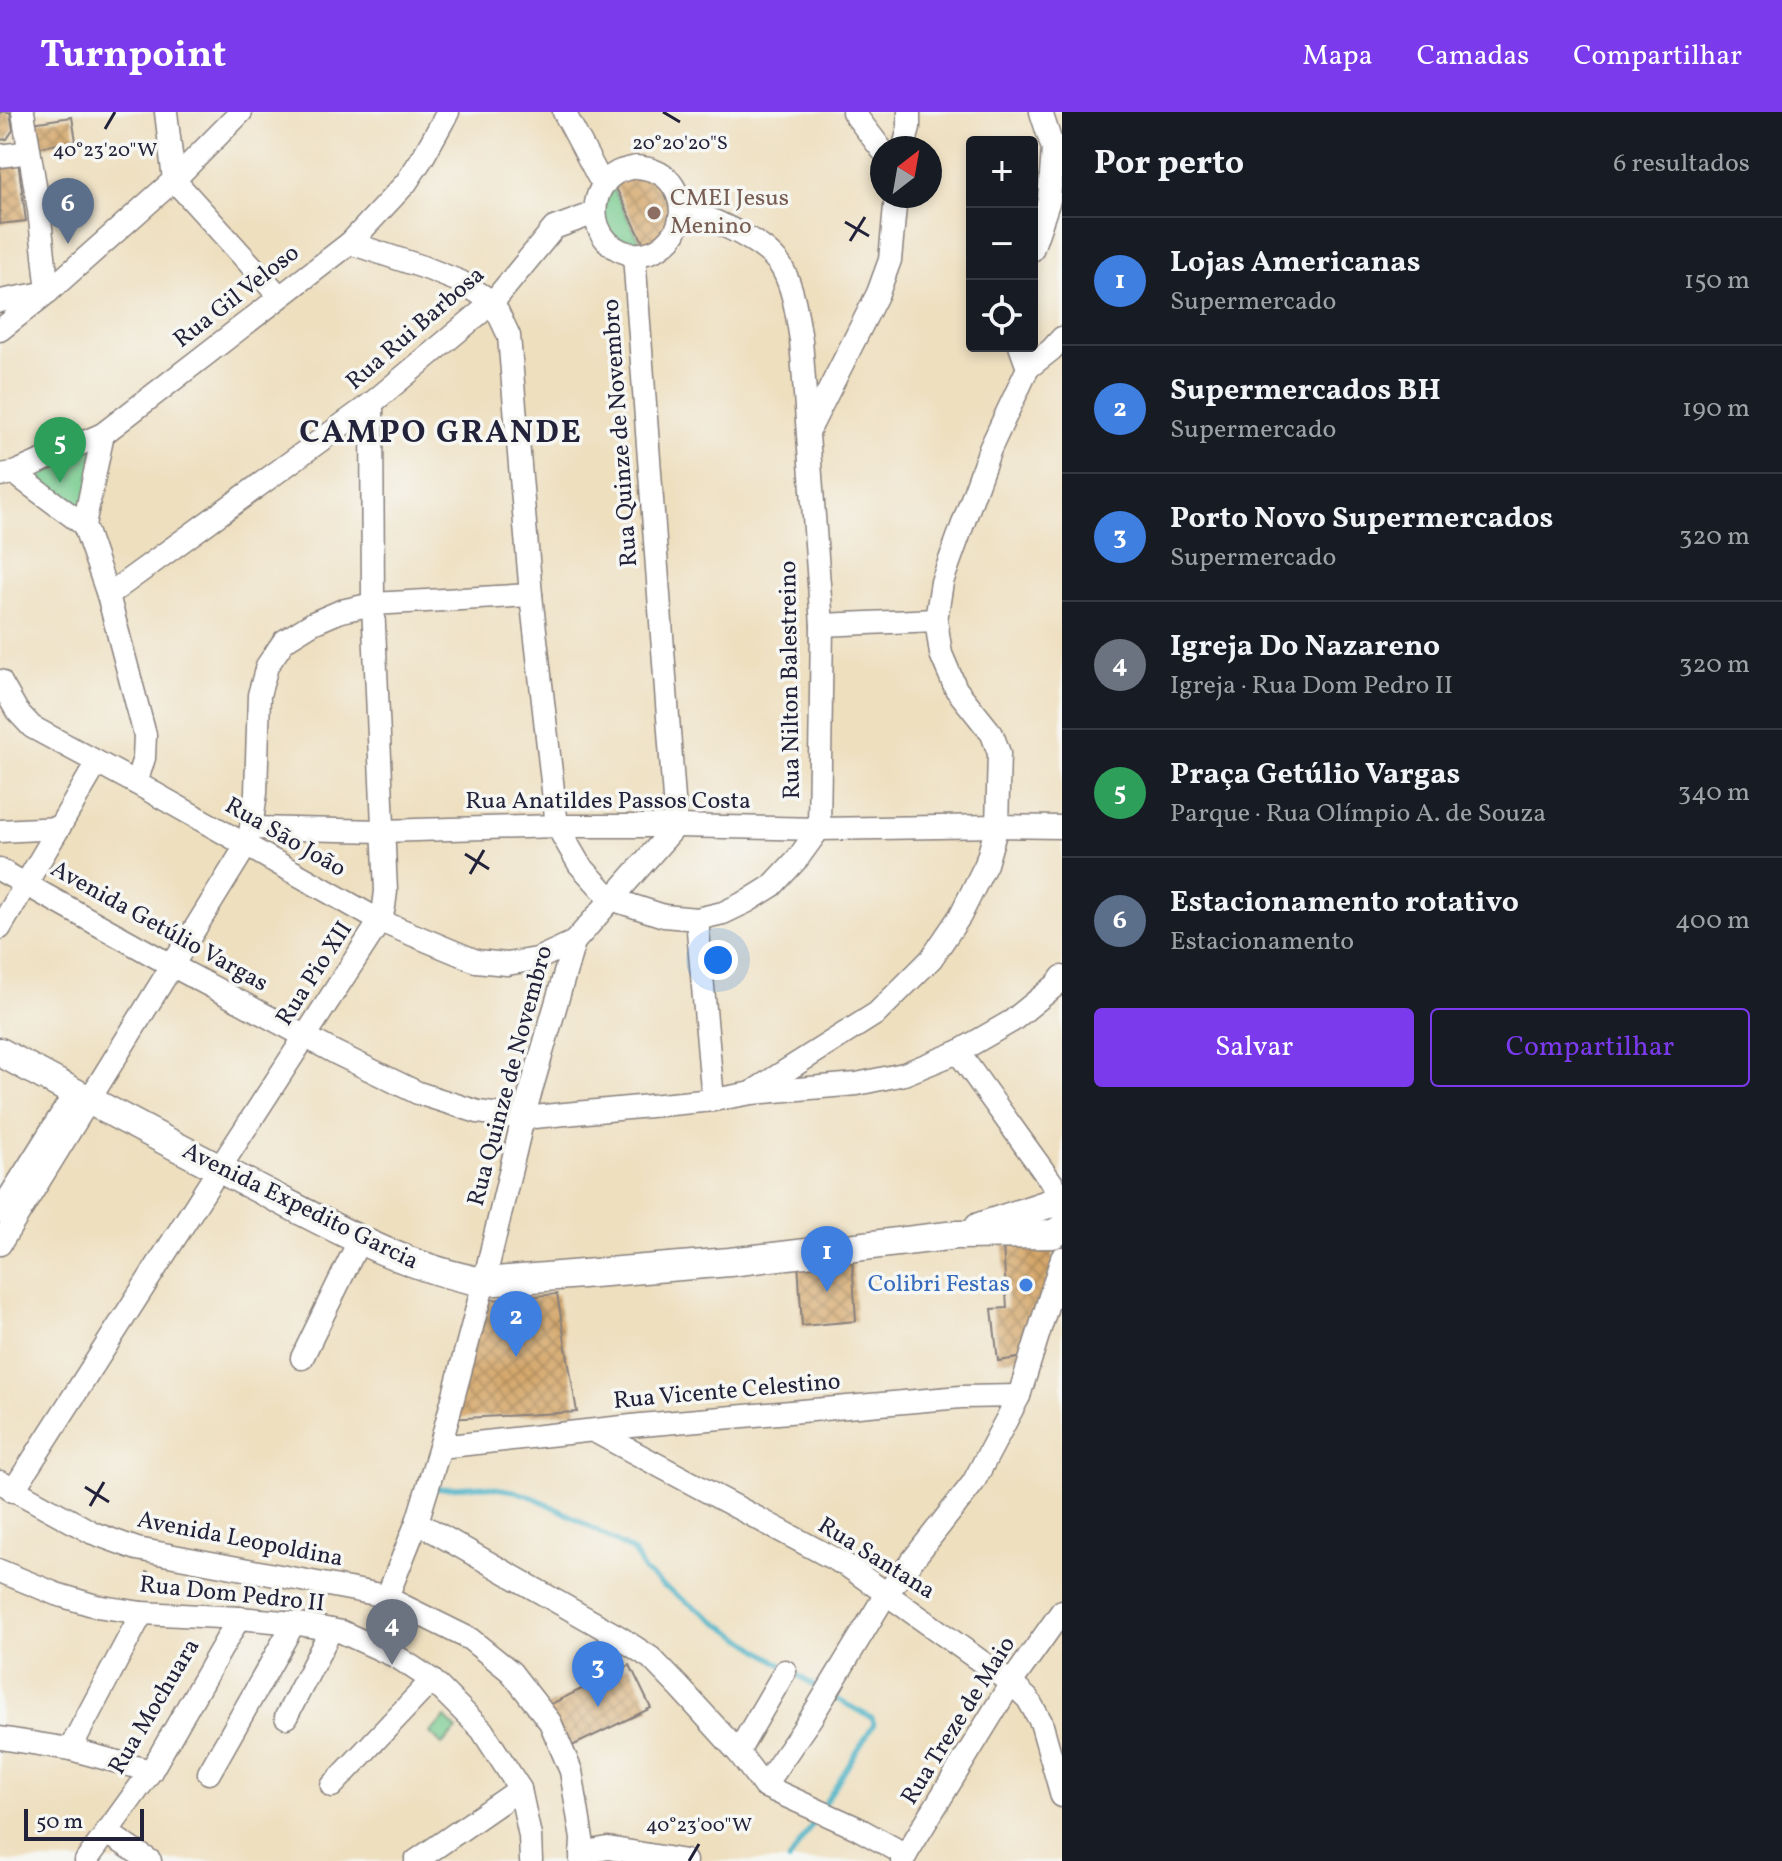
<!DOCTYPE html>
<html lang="pt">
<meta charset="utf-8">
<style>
:root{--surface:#171b24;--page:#20242c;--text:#f1f3f6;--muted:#9ea1a6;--line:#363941;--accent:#7c3aed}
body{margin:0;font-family:Vollkorn,serif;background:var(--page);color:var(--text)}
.controls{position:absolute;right:24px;top:24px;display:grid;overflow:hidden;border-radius:8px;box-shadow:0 4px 12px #0003}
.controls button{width:72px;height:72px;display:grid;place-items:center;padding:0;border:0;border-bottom:2px solid var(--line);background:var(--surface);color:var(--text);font:40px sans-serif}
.compass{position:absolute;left:870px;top:24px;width:72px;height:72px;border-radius:50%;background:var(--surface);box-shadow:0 4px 12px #0003;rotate:31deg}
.scale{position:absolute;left:24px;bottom:20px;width:120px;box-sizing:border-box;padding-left:8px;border:4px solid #22223b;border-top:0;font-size:22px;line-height:28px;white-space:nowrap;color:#22223b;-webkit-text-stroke:6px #f6f6f2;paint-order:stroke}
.you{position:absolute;left:718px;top:848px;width:28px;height:28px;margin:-20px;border:6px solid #fff;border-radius:50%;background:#1a73e8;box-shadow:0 0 0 12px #1a73e833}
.badge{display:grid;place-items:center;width:52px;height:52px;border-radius:50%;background:var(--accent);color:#fff;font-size:26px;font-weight:700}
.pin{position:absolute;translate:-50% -66px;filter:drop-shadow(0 2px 4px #0008)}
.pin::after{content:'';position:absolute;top:42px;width:28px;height:24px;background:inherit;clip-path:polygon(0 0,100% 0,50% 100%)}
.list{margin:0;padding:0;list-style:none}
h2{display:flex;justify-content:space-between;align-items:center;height:104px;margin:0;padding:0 32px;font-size:34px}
h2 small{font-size:26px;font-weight:400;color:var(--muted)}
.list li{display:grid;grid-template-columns:52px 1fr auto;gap:24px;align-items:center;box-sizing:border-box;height:128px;padding:0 32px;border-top:2px solid var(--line)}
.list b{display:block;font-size:30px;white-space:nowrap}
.list p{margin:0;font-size:26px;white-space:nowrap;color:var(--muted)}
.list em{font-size:26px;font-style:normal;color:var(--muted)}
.actions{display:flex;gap:16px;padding:24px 32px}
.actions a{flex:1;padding:18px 0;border:2px solid var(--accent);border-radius:8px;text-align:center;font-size:28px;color:var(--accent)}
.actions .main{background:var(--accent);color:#fff}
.icon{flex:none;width:44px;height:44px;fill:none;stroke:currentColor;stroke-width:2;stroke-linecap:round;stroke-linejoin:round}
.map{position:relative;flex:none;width:1062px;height:1749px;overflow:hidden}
header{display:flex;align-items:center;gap:48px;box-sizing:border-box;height:112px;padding:0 40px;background:var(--accent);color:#fff}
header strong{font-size:38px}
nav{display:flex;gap:44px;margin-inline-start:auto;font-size:28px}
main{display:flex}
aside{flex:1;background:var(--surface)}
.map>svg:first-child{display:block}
</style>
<header>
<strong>Turnpoint</strong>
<nav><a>Mapa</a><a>Camadas</a><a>Compartilhar</a></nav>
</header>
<main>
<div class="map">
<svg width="1062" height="1749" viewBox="0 0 1062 1749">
<defs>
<pattern id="building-cross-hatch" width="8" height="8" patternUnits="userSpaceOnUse" patternTransform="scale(2)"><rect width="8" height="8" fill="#d5a76b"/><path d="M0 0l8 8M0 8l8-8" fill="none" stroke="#ac8859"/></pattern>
</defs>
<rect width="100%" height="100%" fill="#f6f6f2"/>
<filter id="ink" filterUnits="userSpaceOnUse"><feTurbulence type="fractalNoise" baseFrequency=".0125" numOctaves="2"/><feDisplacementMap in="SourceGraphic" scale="16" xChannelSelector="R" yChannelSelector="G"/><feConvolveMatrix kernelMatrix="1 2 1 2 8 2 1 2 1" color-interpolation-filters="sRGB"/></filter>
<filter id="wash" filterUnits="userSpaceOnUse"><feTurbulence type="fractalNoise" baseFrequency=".006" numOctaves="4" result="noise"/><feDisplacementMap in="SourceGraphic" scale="32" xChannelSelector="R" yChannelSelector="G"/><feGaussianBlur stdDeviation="1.8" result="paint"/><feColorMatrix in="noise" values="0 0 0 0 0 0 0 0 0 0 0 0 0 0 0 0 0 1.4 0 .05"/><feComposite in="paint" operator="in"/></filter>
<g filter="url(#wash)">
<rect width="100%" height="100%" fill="#eedfbf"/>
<g fill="#77cb8e" stroke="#4c7664" stroke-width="2">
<polygon points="609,69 645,139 637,141 600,113"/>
<polygon points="103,322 84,413 14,361"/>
<polygon points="445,1606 457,1618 442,1633 430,1621"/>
</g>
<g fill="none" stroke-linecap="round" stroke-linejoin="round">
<g stroke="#46b0c4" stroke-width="5">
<polyline points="435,1377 482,1374 514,1379 535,1386 571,1404 634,1440 644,1459 666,1476 782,1553"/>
<polyline points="790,1558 822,1579"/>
<polyline points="823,1694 874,1612 872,1606 831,1584"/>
<polyline points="789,1749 816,1706"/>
</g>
</g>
<g id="blocks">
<g fill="url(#building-cross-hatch)">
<polygon points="0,0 10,0 13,18 7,27 0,28"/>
<polygon points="72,5 76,29 35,36 31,11"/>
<polygon points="18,49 26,109 0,112 0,52"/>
<polygon points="642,58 676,86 678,106 647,138 612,68"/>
<polygon points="1050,1129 1053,1137 1053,1151 1024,1245 998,1249 992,1197 1007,1196 1003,1133"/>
<polygon points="852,1146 856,1209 802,1214 798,1150"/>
<polygon points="557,1182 577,1300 447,1307 479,1189"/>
<polygon points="630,1553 651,1596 566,1637 545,1595"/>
</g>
</g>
</g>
<g filter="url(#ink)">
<use href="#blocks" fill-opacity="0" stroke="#88807d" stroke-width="2"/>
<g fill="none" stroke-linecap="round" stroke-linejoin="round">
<g stroke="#88807d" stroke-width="25">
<g id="minor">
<polyline points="23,0 39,98 48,180"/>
<polyline points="166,0 174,68 279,184"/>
<polyline points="564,0 598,64 605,71"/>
<polyline points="853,0 882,38"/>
<polyline points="904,36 909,15 909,0"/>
<polyline points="0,44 29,40"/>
<path d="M636,55C650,56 665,61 673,74C702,118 644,166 607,129C588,108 593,73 618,60C624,57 630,57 636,55Z"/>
<path d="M350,131L426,156L461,170L493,190L509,224L531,483L557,714L579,752L611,787L664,804L697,807L723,801L748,789L772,774L798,746L819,717L822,513L801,228C797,204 794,177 782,156C766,128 711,108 682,95"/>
<polyline points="1032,138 1049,88 1053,37 1041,0"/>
<polyline points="0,189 43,181"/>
<polyline points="0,218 48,180 174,68 241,0"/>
<polyline points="1020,234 1028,256"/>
<polyline points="808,320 878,181 890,148 896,84"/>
<polyline points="14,361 84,413 108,483 145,623 144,646 136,671"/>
<polyline points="0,363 14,361 103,322 350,131 406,71 423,45 448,0"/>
<polyline points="84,413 103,322"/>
<polyline points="108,483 372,291 493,190 554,116 595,101"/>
<polyline points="822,513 936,508"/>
<polyline points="0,569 17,599 32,615 136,671 380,809 476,849 507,852 537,847 574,830"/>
<polyline points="251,716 382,719 557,714 676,714 819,717 997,714 1062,715"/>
<polyline points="0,719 59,716"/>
<polyline points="0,758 160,847 336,941 418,981 478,1000 523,1006 713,988 752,981 857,972 904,962 958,940 1012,909 1056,873 1062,865"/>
<polyline points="697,807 713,988"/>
<polyline points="0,816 97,651"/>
<polyline points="958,940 1062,1085"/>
<polyline points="757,977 877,901 931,847 960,804 986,752 997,714 999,641 992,622 956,577 941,542 936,508 942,470 990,337 1028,256 1051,238 1062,226"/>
<polyline points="0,1100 75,981"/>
<polyline points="0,1132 246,734 251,716 256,681 259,583 267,554 284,529 313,511 341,499 373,492 531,483"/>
<polyline points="302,1246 359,1129"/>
<polyline points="594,1319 849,1455 1011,1571 1028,1587 1041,1610 1062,1684"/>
<polyline points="440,1335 641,1313 961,1285 1019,1284"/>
<polyline points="0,1370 93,1421 137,1437 381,1483 470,1527 511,1560 550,1610 571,1659 582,1727 581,1749"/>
<polyline points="13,1379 219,1057 380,809 384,795 386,779 373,492 372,291"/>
<polyline points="417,1410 619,1525 651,1546 681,1577 738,1640 764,1674 857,1716 906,1743"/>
<polyline points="0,1459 56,1482 96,1494 142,1501 239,1506 294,1511 342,1520 397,1545 432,1568 482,1618 520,1677 530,1724 531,1749"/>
<polyline points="387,1485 417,1410 440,1335 484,1170 523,1006 574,830 676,714 634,143"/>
<polyline points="286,1605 331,1518"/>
<polyline points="0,1626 70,1637 151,1659"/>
<polyline points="70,1637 142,1501"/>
<polyline points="738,1640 785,1559"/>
<polyline points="209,1661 294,1511"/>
<polyline points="332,1674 432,1568"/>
<polyline points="764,1674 811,1606 886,1482 973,1371 1019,1284 1062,1146"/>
<polyline points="106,1720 150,1749"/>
<polyline points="581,1741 608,1736 685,1749"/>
<polyline points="86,1749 151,1659 239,1506"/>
<polyline points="416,1749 520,1677"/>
<polyline points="902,1749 1011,1571 1062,1499"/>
</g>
</g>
<g stroke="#88807d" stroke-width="31">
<g id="major">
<path d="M0,940C88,988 176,1035 265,1080C335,1116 405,1156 484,1170L730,1150L956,1123L1053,1122L1062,1117"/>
<polyline points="979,1115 1048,1092 1062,1091"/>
</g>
</g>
<polyline stroke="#88807d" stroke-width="3" stroke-dasharray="6 6" stroke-linecap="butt" points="147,1459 154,1477 154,1482"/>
<use href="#minor" stroke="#fff" stroke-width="22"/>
<use href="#major" stroke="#fff" stroke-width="28"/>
</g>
</g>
<path fill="none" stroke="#22223b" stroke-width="3" d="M663,0L680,10M105,17L115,0M845,110L869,124M850,129L865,105M465,742L489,757M470,762L484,738M85,1375L109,1390M90,1394L104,1370M689,1749L699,1732"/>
<circle fill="#8d6e63" stroke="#f6f6f2" stroke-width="3" cx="654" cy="101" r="8"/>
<circle fill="#3f7fe0" stroke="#f6f6f2" stroke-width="3" cx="1026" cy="1173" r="8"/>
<g text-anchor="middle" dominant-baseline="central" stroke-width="7" stroke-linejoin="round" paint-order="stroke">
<g font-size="24" fill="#785e54" stroke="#f6f6f2" text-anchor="start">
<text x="670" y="87">CMEI Jesus<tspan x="670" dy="28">Menino</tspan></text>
</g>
<g font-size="24" fill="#22223b" stroke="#f6f6f2">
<text transform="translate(237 185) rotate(-38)">Rua Gil Veloso</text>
<text transform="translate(416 217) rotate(-41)">Rua Rui Barbosa</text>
<text transform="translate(621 321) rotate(-94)">Rua Quinze de Novembro</text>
<text transform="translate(791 568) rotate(-91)">Rua Nilton Balestreino</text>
<text x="608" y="690">Rua Anatildes Passos Costa</text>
<text transform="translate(285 726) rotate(30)">Rua São João</text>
<text transform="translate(159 815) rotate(29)">Avenida Getúlio Vargas</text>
<text transform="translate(315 862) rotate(-57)">Rua Pio XII</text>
<text transform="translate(511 964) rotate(-75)">Rua Quinze de Novembro</text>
<text transform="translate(300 1095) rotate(26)">Avenida Expedito Garcia</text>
<text transform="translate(727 1280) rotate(-5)">Rua Vicente Celestino</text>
<text transform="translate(240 1428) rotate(11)">Avenida Leopoldina</text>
<text transform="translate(876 1447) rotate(32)">Rua Santana</text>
<text transform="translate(232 1483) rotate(6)">Rua Dom Pedro II</text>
<text transform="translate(155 1595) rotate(-59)">Rua Mochuara</text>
<text transform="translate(959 1609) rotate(-58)">Rua Treze de Maio</text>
</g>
<g font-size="24" fill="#366cbe" stroke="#f6f6f2" text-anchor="end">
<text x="1010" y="1173">Colibri Festas</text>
</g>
<g font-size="32" font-weight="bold" letter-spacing="2" fill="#22223b" stroke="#f6f6f2">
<text x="441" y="322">CAMPO GRANDE</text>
</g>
</g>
<g font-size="20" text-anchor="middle" fill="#22223b" stroke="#f6f6f2" stroke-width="7" stroke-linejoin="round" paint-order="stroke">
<text x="680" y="37">20°20'20"S</text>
<text x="105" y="44">40°23'20"W</text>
<text x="699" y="1719">40°23'00"W</text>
</g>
</svg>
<div class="controls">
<button>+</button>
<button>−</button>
<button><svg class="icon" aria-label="locate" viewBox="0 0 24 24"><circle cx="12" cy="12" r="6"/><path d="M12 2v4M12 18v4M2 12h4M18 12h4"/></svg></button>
</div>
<svg class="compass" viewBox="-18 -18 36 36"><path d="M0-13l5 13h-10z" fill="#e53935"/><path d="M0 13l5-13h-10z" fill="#9ea1a6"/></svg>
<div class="scale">50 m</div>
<div class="you"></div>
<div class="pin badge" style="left:827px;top:1180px;background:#3f7fe0">1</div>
<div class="pin badge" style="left:516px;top:1245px;background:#3f7fe0">2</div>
<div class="pin badge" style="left:598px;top:1595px;background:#3f7fe0">3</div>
<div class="pin badge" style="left:392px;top:1553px;background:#6b7280">4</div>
<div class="pin badge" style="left:60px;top:371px;background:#2e9e5b">5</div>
<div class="pin badge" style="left:68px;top:132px;background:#5c6f8a">6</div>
</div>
<aside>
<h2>Por perto<small>6 resultados</small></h2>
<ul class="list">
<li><span class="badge" style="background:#3f7fe0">1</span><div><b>Lojas Americanas</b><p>Supermercado</p></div><em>150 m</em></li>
<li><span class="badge" style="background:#3f7fe0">2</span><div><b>Supermercados BH</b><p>Supermercado</p></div><em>190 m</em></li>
<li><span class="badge" style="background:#3f7fe0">3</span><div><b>Porto Novo Supermercados</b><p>Supermercado</p></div><em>320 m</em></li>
<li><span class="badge" style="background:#6b7280">4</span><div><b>Igreja Do Nazareno</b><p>Igreja · Rua Dom Pedro II</p></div><em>320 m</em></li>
<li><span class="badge" style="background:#2e9e5b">5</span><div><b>Praça Getúlio Vargas</b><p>Parque · Rua Olímpio A. de Souza</p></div><em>340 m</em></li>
<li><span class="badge" style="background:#5c6f8a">6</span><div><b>Estacionamento rotativo</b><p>Estacionamento</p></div><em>400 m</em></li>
</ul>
<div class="actions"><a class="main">Salvar</a><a>Compartilhar</a></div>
</aside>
</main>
